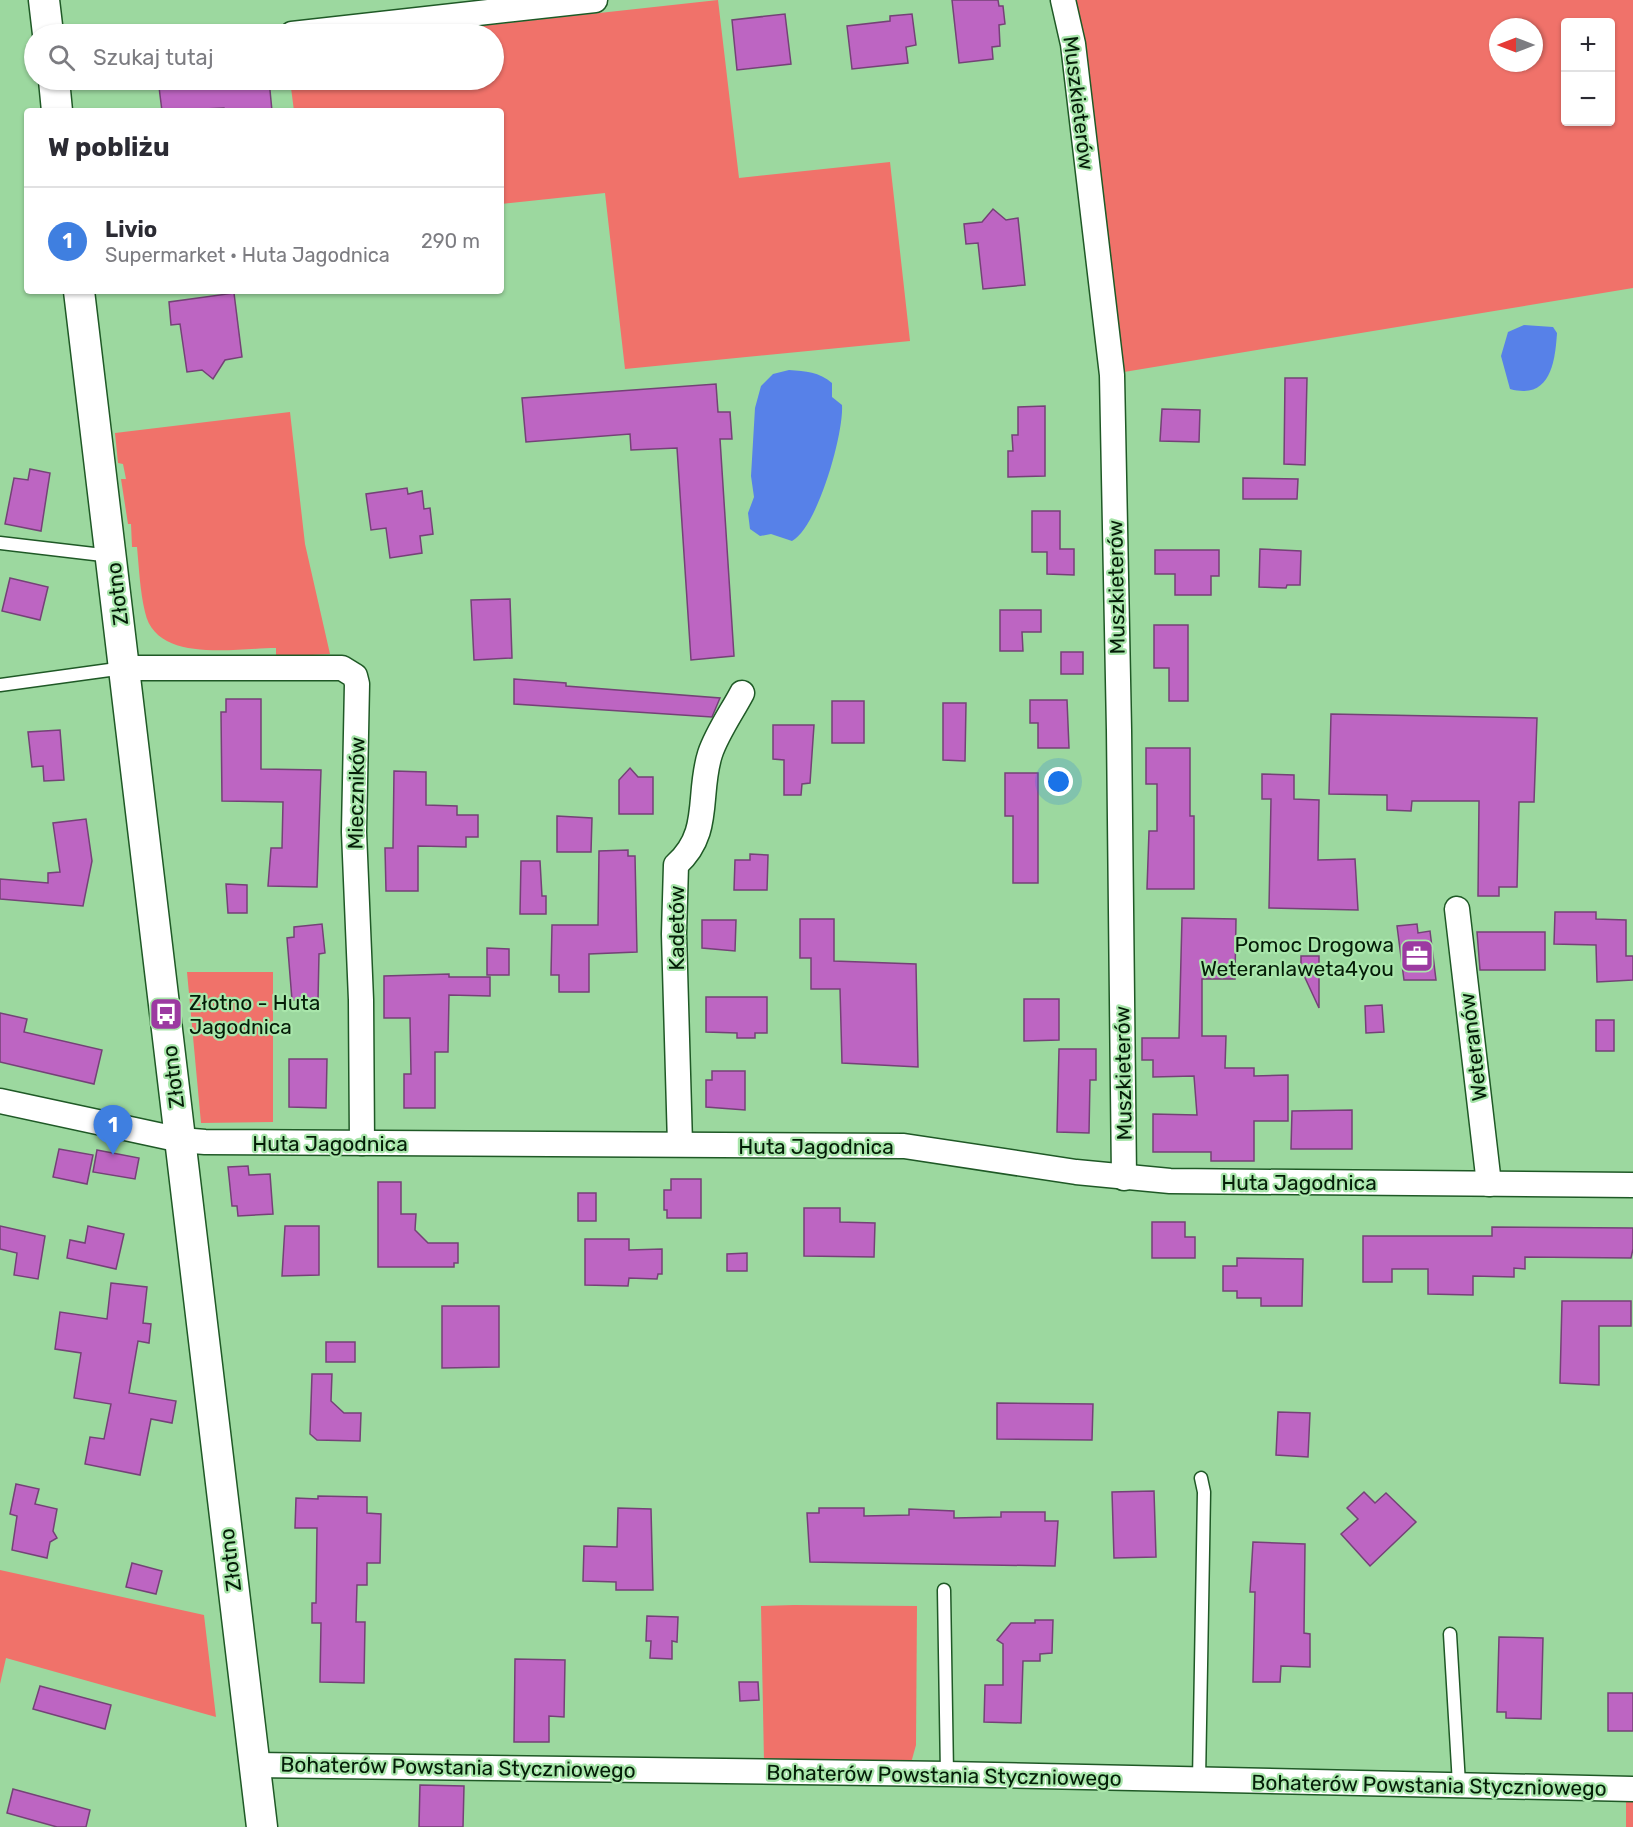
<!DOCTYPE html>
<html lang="pl">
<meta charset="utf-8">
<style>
:root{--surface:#fff;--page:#f7f7f7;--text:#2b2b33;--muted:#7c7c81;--line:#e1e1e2;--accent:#9c3aa1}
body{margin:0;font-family:Rubik,sans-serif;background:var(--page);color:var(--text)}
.controls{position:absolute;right:18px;top:18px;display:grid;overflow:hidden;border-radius:6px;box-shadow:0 2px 4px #0004}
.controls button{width:54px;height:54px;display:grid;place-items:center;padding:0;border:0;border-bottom:2px solid var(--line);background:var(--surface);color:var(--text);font:30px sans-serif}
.compass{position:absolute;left:1489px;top:18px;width:54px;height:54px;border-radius:50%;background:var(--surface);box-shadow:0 2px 4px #0004;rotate:270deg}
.you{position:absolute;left:1059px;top:782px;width:21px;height:21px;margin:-15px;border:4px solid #fff;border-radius:50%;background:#1a73e8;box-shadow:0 0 0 9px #1a73e833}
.badge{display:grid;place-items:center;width:39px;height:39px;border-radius:50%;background:var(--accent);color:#fff;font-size:20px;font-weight:700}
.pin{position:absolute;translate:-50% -50px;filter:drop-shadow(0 2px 3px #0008)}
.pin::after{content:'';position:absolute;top:32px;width:21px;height:18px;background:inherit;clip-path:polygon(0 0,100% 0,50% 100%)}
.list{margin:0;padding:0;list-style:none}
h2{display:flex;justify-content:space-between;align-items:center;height:78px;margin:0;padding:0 24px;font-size:26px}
h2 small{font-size:20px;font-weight:400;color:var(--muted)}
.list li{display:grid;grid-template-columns:39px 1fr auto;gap:18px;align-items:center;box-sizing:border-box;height:108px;padding:0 24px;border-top:2px solid var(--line)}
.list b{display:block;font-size:22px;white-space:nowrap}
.list p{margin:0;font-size:20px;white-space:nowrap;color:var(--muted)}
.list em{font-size:20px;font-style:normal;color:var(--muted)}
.icon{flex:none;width:33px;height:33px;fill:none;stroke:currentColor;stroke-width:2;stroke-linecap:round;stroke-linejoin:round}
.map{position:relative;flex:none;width:1633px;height:1827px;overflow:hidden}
.search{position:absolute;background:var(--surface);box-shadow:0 2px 4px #0004;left:24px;top:24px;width:480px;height:66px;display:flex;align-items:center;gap:15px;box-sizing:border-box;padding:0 21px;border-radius:33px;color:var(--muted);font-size:22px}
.panel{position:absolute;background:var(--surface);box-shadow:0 2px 4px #0004;left:24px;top:108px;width:480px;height:186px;border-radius:6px}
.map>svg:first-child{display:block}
</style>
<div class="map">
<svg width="1633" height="1827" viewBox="0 0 1633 1827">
<rect width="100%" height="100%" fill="#9cd89f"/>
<g fill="#f0726a" fill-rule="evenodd">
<polygon points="718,0 739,178 890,162 910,341 625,369 605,193 501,204 501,111 294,111 290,80 494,80 494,34 408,34"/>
<path d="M1071,0H1633V288L1124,372ZM1566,22H1610V122H1566ZM1498,27H1534V63H1498Z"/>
<path d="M290,412L305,544L330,654L276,657V648C236,648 156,664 145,612C140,591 139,568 137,547H132L131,524H128L121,479H126L123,464L118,463L115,433Z"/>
<polygon points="187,972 273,972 273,1122 201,1123"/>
<polygon points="0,1570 204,1615 216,1717 6,1658 0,1684"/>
<polygon points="794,1605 917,1606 916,1745 911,1763 764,1762 761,1606"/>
<rect x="1626" y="1800" width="7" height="27"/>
</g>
<g fill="#5781e8">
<path d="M1524,325L1553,327L1557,333C1555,363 1550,400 1510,389L1501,356L1508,332Z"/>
<path d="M789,370C806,371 819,372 832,383V397L842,405C844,434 817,528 792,541L771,534L760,536L750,529L748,513L754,497L751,476L755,408L761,386L773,374Z"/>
</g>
<g fill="#bd65c2" stroke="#744276" stroke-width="1.5">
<polygon points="952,0 998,0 999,6 1003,6 1005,24 999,25 1000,46 992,47 993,59 959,63"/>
<polygon points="785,14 791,64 737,70 732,20"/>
<polygon points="912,14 916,45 906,47 908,63 852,69 847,26 890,21 890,16"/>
<polygon points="225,80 269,80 272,111 225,111 224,108 162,111 159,87"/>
<polygon points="993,209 1006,220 1018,218 1025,285 983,289 978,243 966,244 964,224 982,222"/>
<polygon points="234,293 242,357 225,360 213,379 202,370 187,372 180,324 171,325 169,302"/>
<polygon points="1285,378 1307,378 1305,465 1284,464"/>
<polygon points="716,384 718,412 730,412 732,439 720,439 734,656 691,660 677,448 631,450 630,434 526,442 522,398"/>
<polygon points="1045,406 1045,476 1008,477 1008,451 1013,451 1012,435 1018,435 1018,407"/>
<polygon points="1162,409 1200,410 1199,442 1160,441"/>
<polygon points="30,469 50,473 41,531 5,524 14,478 28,480"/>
<polygon points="1243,478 1298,479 1297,499 1243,499"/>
<polygon points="407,488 408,494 422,491 424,509 430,508 433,534 420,536 422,553 390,558 386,528 371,530 366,494"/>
<polygon points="1032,511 1060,511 1060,549 1074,549 1074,575 1047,574 1047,552 1032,552"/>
<polygon points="1260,549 1301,551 1300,585 1287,585 1286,588 1259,587"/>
<polygon points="1155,550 1219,550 1219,576 1211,576 1211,595 1175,595 1175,574 1155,574"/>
<polygon points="10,578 48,587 40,620 2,611"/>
<polygon points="510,599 512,658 474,660 471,600"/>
<polygon points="1000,610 1041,610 1041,632 1022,632 1023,651 1000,651"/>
<polygon points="1154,625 1188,625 1188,701 1169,701 1169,668 1154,668"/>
<rect x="1061" y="652" width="22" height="22"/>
<polygon points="514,679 566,683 566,686 720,698 712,717 514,704"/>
<polygon points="226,699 261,699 261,769 321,770 317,887 268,886 271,848 282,848 283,802 222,801 221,712 226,712"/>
<polygon points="1030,700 1067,700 1069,748 1038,748 1038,723 1030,723"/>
<rect x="832" y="701" width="32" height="42"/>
<polygon points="943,703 966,703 965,761 943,760"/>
<polygon points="1331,714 1537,718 1534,802 1519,802 1517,887 1499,887 1499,896 1478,896 1479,801 1412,801 1411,811 1387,810 1387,795 1329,794"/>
<polygon points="773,725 814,725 810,783 802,784 801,795 784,795 784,760 773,759"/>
<polygon points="60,730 64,780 44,781 43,766 32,767 28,732"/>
<polygon points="1146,748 1190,748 1190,816 1194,816 1194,889 1147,889 1149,831 1157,831 1157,784 1146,784"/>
<polygon points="630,768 638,777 653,777 653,814 619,814 619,780"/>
<polygon points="394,771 426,772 426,805 457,806 457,815 478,815 478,837 466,837 466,847 418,846 418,891 386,891 385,848 393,848"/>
<polygon points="1005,773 1038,773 1038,883 1013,883 1013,816 1005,816"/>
<polygon points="1262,774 1294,775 1294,799 1319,800 1318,860 1355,859 1358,910 1269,908 1271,799 1262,799"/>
<polygon points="557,816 592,818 591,852 557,852"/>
<polygon points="86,819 92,861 83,906 0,899 0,879 48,883 48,873 60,872 53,823"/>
<polygon points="628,850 628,856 635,856 637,952 589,954 589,992 559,992 559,975 551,975 552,925 598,925 599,851"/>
<polygon points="750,854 768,855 767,890 734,890 735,860 750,860"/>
<polygon points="521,861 540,861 542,896 546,896 546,914 520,914"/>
<polygon points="226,884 247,885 247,913 228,913"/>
<polygon points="1555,912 1596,912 1596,919 1626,920 1626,956 1633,956 1633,980 1597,982 1596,945 1554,944"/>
<polygon points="1182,918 1236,919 1235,979 1202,979 1202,1036 1226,1036 1225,1068 1254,1068 1254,1076 1288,1075 1288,1121 1254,1121 1254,1161 1211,1161 1211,1152 1153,1152 1153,1114 1197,1115 1194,1076 1153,1077 1153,1060 1142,1060 1142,1038 1179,1038"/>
<polygon points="800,919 834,919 834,961 916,964 918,1067 842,1063 840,989 811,989 811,958 800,958"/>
<polygon points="702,920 736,920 735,951 702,948"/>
<polygon points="322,924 325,953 319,954 318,1001 292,1000 287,938 294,937 294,927"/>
<polygon points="1417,924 1418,933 1430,931 1436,980 1404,980 1397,926"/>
<polygon points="1477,932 1545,932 1545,970 1480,970"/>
<polygon points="487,948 509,949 509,975 487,975"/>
<polygon points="1301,956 1319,956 1319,1008 1301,969"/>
<polygon points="449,974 449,977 490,977 490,996 449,995 448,1052 435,1052 435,1108 404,1108 404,1074 411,1074 410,1018 384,1018 384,976"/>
<polygon points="706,997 767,997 767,1033 755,1033 755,1038 737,1038 737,1033 706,1032"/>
<polygon points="1024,999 1059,999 1059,1040 1024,1041"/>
<polygon points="1382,1005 1384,1032 1366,1033 1365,1006"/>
<polygon points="0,1013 27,1019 24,1032 102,1050 94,1084 0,1062"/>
<rect x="1596" y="1020" width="18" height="31"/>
<polygon points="1059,1049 1096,1049 1096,1080 1090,1080 1089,1133 1057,1132"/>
<polygon points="289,1059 327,1059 326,1108 289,1107"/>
<polygon points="712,1071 745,1071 745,1110 706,1107 706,1080 712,1080"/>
<polygon points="1352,1110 1352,1149 1291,1149 1292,1111"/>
<polygon points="59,1149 93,1155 87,1184 53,1177"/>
<polygon points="97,1150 139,1158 135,1179 93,1172"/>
<polygon points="248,1166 249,1175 270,1174 273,1214 238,1216 237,1206 232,1206 228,1167"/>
<polygon points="671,1179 701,1179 701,1218 667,1218 667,1210 664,1210 664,1190 671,1190"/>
<polygon points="378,1182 401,1182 401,1214 416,1214 415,1230 428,1243 458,1243 458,1263 454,1263 454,1267 378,1267"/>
<rect x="578" y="1193" width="18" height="28"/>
<polygon points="804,1208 840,1208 840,1222 875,1223 874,1257 804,1256"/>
<polygon points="1152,1222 1185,1222 1185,1237 1195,1237 1195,1258 1152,1258"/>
<polygon points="0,1226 45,1236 38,1279 14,1275 17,1253 0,1249"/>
<polygon points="88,1226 124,1234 116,1269 67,1258 70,1240 85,1243"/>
<polygon points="285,1226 319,1226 319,1275 282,1276"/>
<polygon points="1492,1227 1633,1228 1633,1249 1631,1258 1525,1257 1525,1269 1514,1268 1514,1277 1473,1276 1473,1295 1428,1294 1428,1269 1392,1269 1392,1282 1363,1282 1363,1236 1492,1236"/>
<polygon points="585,1239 629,1239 629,1250 662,1249 662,1274 658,1274 657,1279 629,1278 628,1286 585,1285"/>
<polygon points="747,1253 747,1271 727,1271 727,1254"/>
<polygon points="1237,1258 1303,1259 1302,1306 1261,1306 1261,1298 1237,1298 1237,1291 1223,1291 1223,1266 1237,1266"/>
<polygon points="111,1283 147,1287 143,1323 151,1324 149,1343 138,1341 129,1393 176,1401 172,1423 151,1419 140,1475 85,1464 90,1437 104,1439 111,1404 74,1398 81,1353 55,1349 60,1312 107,1319"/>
<polygon points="1562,1301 1631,1301 1631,1326 1599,1326 1599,1385 1560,1383"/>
<polygon points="442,1306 499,1306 499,1367 442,1368"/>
<rect x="326" y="1342" width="29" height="20"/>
<polygon points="312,1374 332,1374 331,1401 344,1413 361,1413 360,1441 317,1440 310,1434"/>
<polygon points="997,1403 1093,1404 1092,1440 997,1439"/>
<polygon points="1278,1412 1310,1413 1308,1457 1276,1455"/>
<polygon points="16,1484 39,1489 35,1504 57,1509 53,1531 57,1538 50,1542 47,1558 12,1550 17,1516 10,1514"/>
<polygon points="1154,1491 1156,1557 1114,1558 1112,1492"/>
<polygon points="1364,1492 1375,1503 1386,1493 1416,1522 1370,1566 1341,1534 1358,1519 1347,1508"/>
<polygon points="318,1496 367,1497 367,1513 381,1514 380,1563 367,1563 367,1585 357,1585 356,1622 365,1622 364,1683 320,1682 321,1623 312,1623 312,1603 316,1603 317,1528 295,1528 296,1498 318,1499"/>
<polygon points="618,1508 651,1509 653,1590 616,1590 616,1582 583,1581 584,1546 617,1547"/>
<polygon points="819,1508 864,1508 864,1516 909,1515 909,1509 954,1511 954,1518 1001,1517 1001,1512 1045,1512 1045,1521 1058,1521 1055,1566 810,1562 807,1513 819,1513"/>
<polygon points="1253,1542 1305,1544 1304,1633 1310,1634 1310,1667 1281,1666 1280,1682 1253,1682 1255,1592 1250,1592"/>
<polygon points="132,1563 162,1571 156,1594 126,1587"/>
<polygon points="647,1616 678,1617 677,1642 672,1641 672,1659 650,1658 651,1641 646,1641"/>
<polygon points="1035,1620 1053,1620 1052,1653 1040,1654 1040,1661 1023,1661 1021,1723 984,1722 985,1685 1003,1685 1003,1644 997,1640 1011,1623 1035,1623"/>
<polygon points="1499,1637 1543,1638 1541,1719 1506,1718 1506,1712 1497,1712"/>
<polygon points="515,1659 565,1660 564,1717 549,1716 549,1742 514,1742"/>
<polygon points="739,1682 758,1682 759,1700 740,1701"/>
<polygon points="40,1686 111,1705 105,1729 33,1709"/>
<rect x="1608" y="1693" width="25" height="38"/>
<polygon points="420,1785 464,1786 463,1827 419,1827"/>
<polygon points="13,1789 90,1810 86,1827 57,1827 7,1813"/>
</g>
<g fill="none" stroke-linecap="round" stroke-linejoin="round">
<g stroke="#1f5926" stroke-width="15">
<g id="service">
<polyline points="0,543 111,556"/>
<polyline points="0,685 124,668"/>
<polyline points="944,1590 947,1774"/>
<polyline points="1450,1634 1459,1784"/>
<polyline points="1199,1781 1204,1492 1201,1478"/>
</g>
</g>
<g stroke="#1f5926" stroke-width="27">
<g id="minor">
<polyline points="1063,0 1073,44 1112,375 1119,730 1124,1178"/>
<polyline points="292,34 595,0"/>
<polyline points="125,668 342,668 355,676 357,684 354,832 361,1000 362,1143"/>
<polyline points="1457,909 1489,1184"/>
<polyline points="0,1101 181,1140 205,1142 904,1146 1076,1172 1170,1181 1633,1185"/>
<path d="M680,1144L674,934L676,865C712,833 697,795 710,754C717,733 732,712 742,693"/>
<polyline points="254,1765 947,1774 1633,1789"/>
</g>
</g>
<g stroke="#1f5926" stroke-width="33">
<g id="tertiary">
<polyline points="44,0 48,34"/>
<polyline points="54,80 57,111"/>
<polyline points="79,291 262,1827"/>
</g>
</g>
<use href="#service" stroke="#fff" stroke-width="12"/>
<use href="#minor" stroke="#fff" stroke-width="24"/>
<use href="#tertiary" stroke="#fff" stroke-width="30"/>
</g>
<defs>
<g id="office-square" transform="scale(1.725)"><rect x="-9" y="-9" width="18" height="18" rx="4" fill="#9c3aa1" stroke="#a9e6ab"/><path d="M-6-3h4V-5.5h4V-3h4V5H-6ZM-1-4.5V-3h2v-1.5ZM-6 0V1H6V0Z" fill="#fff"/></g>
<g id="bus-square" transform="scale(1.725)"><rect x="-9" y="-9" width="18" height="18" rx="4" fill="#9c3aa1" stroke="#a9e6ab"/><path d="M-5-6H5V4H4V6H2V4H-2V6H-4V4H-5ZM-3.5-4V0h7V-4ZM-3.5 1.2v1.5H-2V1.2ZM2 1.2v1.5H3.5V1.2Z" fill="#fff"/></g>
</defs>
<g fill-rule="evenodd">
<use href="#office-square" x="1417" y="956"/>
<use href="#bus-square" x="166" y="1014"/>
</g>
<g text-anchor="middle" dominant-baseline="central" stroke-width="4.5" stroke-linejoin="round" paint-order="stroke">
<g font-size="21" fill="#051d08" stroke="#a9e6ab">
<text transform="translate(1079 103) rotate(83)">Muszkieterów</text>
<text transform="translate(1116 587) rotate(-91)">Muszkieterów</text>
<text transform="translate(117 594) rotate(-97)">Złotno</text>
<text transform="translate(356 793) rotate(-89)">Mieczników</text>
<text transform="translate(676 928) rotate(-90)">Kadetów</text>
<text transform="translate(1473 1047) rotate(-97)">Weteranów</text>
<text transform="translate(1123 1073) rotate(-91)">Muszkieterów</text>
<text transform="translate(173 1077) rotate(-97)">Złotno</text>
<text x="330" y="1143">Huta Jagodnica</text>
<text x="816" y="1146">Huta Jagodnica</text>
<text x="1299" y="1182">Huta Jagodnica</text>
<text transform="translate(230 1560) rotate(-97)">Złotno</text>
<text transform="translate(458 1767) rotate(1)">Bohaterów Powstania Styczniowego</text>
<text transform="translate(944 1775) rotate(1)">Bohaterów Powstania Styczniowego</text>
<text transform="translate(1429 1785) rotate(1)">Bohaterów Powstania Styczniowego</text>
</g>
<g font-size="21" fill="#051d08" stroke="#a9e6ab" text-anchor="end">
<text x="1394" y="944">Pomoc Drogowa<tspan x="1394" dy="24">Weteranlaweta4you</tspan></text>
<text x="189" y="1002" text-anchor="start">Złotno - Huta<tspan x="189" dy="24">Jagodnica</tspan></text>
</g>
</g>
</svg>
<div class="controls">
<button>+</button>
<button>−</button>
</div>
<svg class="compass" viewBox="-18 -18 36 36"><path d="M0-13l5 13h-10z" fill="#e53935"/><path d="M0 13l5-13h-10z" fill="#7c7c81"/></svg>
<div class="you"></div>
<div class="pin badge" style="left:113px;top:1155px;background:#3f7fe0">1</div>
<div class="search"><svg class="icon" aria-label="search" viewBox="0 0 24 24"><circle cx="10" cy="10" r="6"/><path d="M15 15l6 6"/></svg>Szukaj tutaj</div>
<section class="panel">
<h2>W pobliżu<small></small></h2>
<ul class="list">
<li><span class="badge" style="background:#3f7fe0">1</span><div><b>Livio</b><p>Supermarket · Huta Jagodnica</p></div><em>290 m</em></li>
</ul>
</section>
</div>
